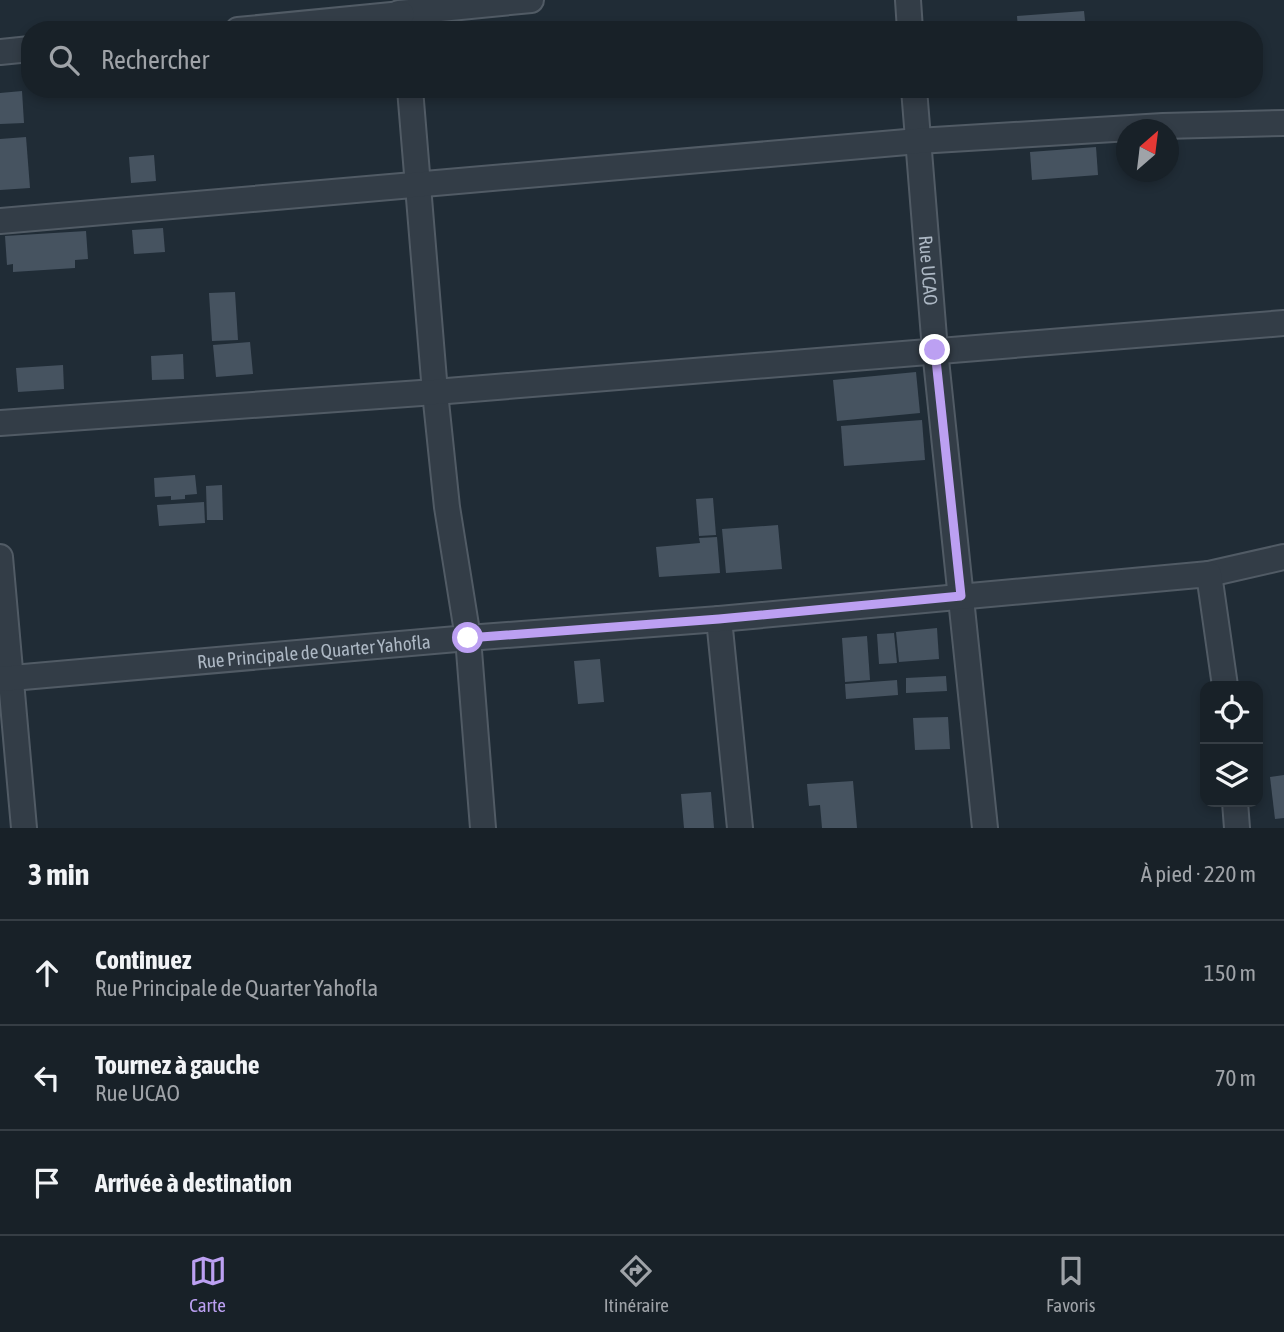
<!DOCTYPE html>
<html lang="fr">
<meta charset="utf-8">
<style>
:root{--surface:#182128;--page:#252e34;--text:#f1f3f6;--muted:#9fa3a8;--line:#363e45;--accent:#bca0f2}
body{margin:0;font-family:"Asap Condensed",sans-serif;background:var(--page);color:var(--text)}
.controls{position:absolute;right:21px;bottom:21px;display:grid;overflow:hidden;border-radius:14px;box-shadow:0 4px 10px #0003}
.controls button{width:63px;height:63px;display:grid;place-items:center;padding:0;border:0;border-bottom:2px solid var(--line);background:var(--surface);color:var(--text);font:35px sans-serif}
.compass{position:absolute;left:1116px;top:119px;width:63px;height:63px;border-radius:50%;background:var(--surface);box-shadow:0 4px 10px #0003;rotate:28deg}
.stop{position:absolute;width:21px;height:21px;margin:-16px;border:5px solid #bca0f2;border-radius:50%;background:#fff}
.stop.end{background:#bca0f2;border-color:#fff;box-shadow:0 2px 7px #0008}
.list{margin:0;padding:0;list-style:none}
h2{display:flex;justify-content:space-between;align-items:center;height:91px;margin:0;padding:0 28px;font-size:30px}
h2 small{font-size:23px;font-weight:400;color:var(--muted)}
.list li{display:grid;grid-template-columns:46px 1fr auto;gap:21px;align-items:center;box-sizing:border-box;height:105px;padding:0 28px;border-top:2px solid var(--line)}
.list b{display:block;font-size:26px;white-space:nowrap}
.list p{margin:0;font-size:23px;white-space:nowrap;color:var(--muted)}
.list em{font-size:23px;font-style:normal;color:var(--muted)}
.icon{flex:none;width:38px;height:38px;fill:none;stroke:currentColor;stroke-width:2;stroke-linecap:round;stroke-linejoin:round}
.map{position:relative;flex:none;width:1284px;height:828px;overflow:hidden}
.search{position:absolute;background:var(--surface);box-shadow:0 4px 10px #0003;left:21px;right:21px;top:21px;height:77px;display:flex;align-items:center;gap:18px;box-sizing:border-box;padding:0 24px;border-radius:28px;color:var(--muted);font-size:26px}
.sheet{height:406px;background:var(--surface)}
nav{display:flex;justify-content:space-around;align-items:center;box-sizing:border-box;height:98px;border-top:2px solid var(--line);background:var(--surface);font-size:19px;color:var(--muted)}
nav a{display:grid;justify-items:center;gap:4px}
nav .on{color:var(--accent)}
.map>svg:first-child{display:block}
</style>
<div class="map">
<svg width="1284" height="828" viewBox="0 0 1284 828">
<rect width="100%" height="100%" fill="#202c36"/>
<g fill="#465360">
<polygon points="1084,11 1086,30 1018,30 1017,16"/>
<polygon points="22,91 24,123 0,124 0,93"/>
<polygon points="26,137 30,188 0,190 0,139"/>
<polygon points="1096,147 1098,175 1032,180 1030,152"/>
<polygon points="154,155 156,181 131,183 129,157"/>
<polygon points="163,228 165,252 134,254 132,230"/>
<polygon points="86,231 88,259 75,260 75,268 13,272 13,264 7,265 5,236"/>
<polygon points="235,292 238,340 212,341 209,293"/>
<polygon points="250,342 253,374 216,377 213,345"/>
<polygon points="183,354 184,379 152,380 151,356"/>
<polygon points="63,365 64,389 18,392 16,368"/>
<polygon points="916,372 920,413 837,421 833,380"/>
<polygon points="922,420 925,460 844,466 841,426"/>
<polygon points="195,475 197,494 185,495 185,499 171,500 171,496 155,497 154,478"/>
<polygon points="222,485 223,520 207,520 206,486"/>
<polygon points="713,498 716,535 699,536 696,499"/>
<polygon points="204,502 205,523 159,526 157,505"/>
<polygon points="778,525 782,569 726,573 722,529"/>
<polygon points="717,537 720,573 659,577 656,547 700,543 699,538"/>
<polygon points="937,628 939,659 899,662 896,632"/>
<polygon points="894,633 897,663 879,664 877,634"/>
<polygon points="867,636 870,680 845,682 842,638"/>
<polygon points="600,659 604,702 578,704 574,661"/>
<polygon points="946,676 947,691 906,693 906,678"/>
<polygon points="897,680 898,695 846,699 845,684"/>
<polygon points="948,717 950,749 915,750 913,718"/>
<polygon points="1284,775 1284,818 1275,819 1270,777"/>
<polygon points="853,781 857,828 822,828 820,805 809,806 807,784"/>
<polygon points="711,792 714,828 684,828 681,794"/>
</g>
<g fill="none" stroke-linecap="round" stroke-linejoin="round">
<g stroke="#515b65" stroke-width="28">
<g id="street">
<polyline points="908,0 910,30"/>
<polyline points="399,13 531,0"/>
<polyline points="238,30 402,14"/>
<polyline points="0,52 30,49"/>
<polyline points="410,89 435,392 447,507 468,638 483,828"/>
<path id="s1" d="M914,89L935,350L985,828"/>
<polyline points="0,221 918,141 1163,126 1284,123"/>
<polyline points="0,423 435,392 1284,323"/>
<polyline points="0,557 24,828"/>
<polyline points="1209,574 1284,557"/>
<polyline points="719,619 740,828"/>
<path id="s2" d="M0,679L468,638L719,619L1209,574L1225,686"/>
<polyline points="1235,802 1237,828"/>
</g>
</g>
<use href="#street" stroke="#333d47" stroke-width="24"/>
</g>
<g fill="none" stroke-linecap="round" stroke-linejoin="round">
<polyline stroke="#bca0f2" stroke-width="9" points="468,638 719,619 961,596 935,350"/>
</g>
<g text-anchor="middle" dominant-baseline="central" stroke-width="6" stroke-linejoin="round" paint-order="stroke">
<g font-size="19" fill="#adb8c4" stroke="#19222b">
<text stroke="none"><textPath href="#s1" startOffset="182">Rue UCAO</textPath></text>
<text stroke="none"><textPath href="#s2" startOffset="315">Rue Principale de Quarter Yahofla</textPath></text>
</g>
</g>
</svg>
<div class="controls">
<button><svg class="icon" aria-label="locate" viewBox="0 0 24 24"><circle cx="12" cy="12" r="6"/><path d="M12 2v4M12 18v4M2 12h4M18 12h4"/></svg></button>
<button><svg class="icon" aria-label="layers" viewBox="0 0 24 24"><path d="M12 4l9 5-9 5-9-5zM3 14l9 5 9-5"/></svg></button>
</div>
<svg class="compass" viewBox="-18 -18 36 36"><path d="M0-13l5 13h-10z" fill="#e53935"/><path d="M0 13l5-13h-10z" fill="#9fa3a8"/></svg>
<div class="stop" style="left:468px;top:638px"></div>
<div class="stop end" style="left:935px;top:350px"></div>
<div class="search"><svg class="icon" aria-label="search" viewBox="0 0 24 24"><circle cx="10" cy="10" r="6"/><path d="M15 15l6 6"/></svg>Rechercher</div>
</div>
<section class="sheet">
<h2>3 min<small>À pied · 220 m</small></h2>
<ul class="list">
<li><svg class="icon" aria-label="ahead" viewBox="0 0 24 24"><path d="M12 20V5M6 11l6-6 6 6"/></svg><div><b>Continuez</b><p>Rue Principale de Quarter Yahofla</p></div><em>150 m</em></li>
<li><svg class="icon" aria-label="left" viewBox="0 0 24 24"><path d="M17 20v-9H6M10 6l-5 5 5 5"/></svg><div><b>Tournez à gauche</b><p>Rue UCAO</p></div><em>70 m</em></li>
<li><svg class="icon" aria-label="arrive" viewBox="0 0 24 24"><path d="M6 21V4h12l-3 4 3 4H6"/></svg><div><b>Arrivée à destination</b></div></li>
</ul>
</section>
<nav>
<a class="on"><svg class="icon" aria-label="map" viewBox="0 0 24 24"><path d="M3 6l6-2 6 2 6-2v14l-6 2-6-2-6 2zM9 4v14M15 6v14"/></svg>Carte</a>
<a><svg class="icon" aria-label="directions" viewBox="0 0 24 24"><path d="M12 3l9 9-9 9-9-9zM9 14v-3h6M13 9l2 2-2 2"/></svg>Itinéraire</a>
<a><svg class="icon" aria-label="saved" viewBox="0 0 24 24"><path d="M7 4h10v16l-5-4-5 4z"/></svg>Favoris</a>
</nav>
